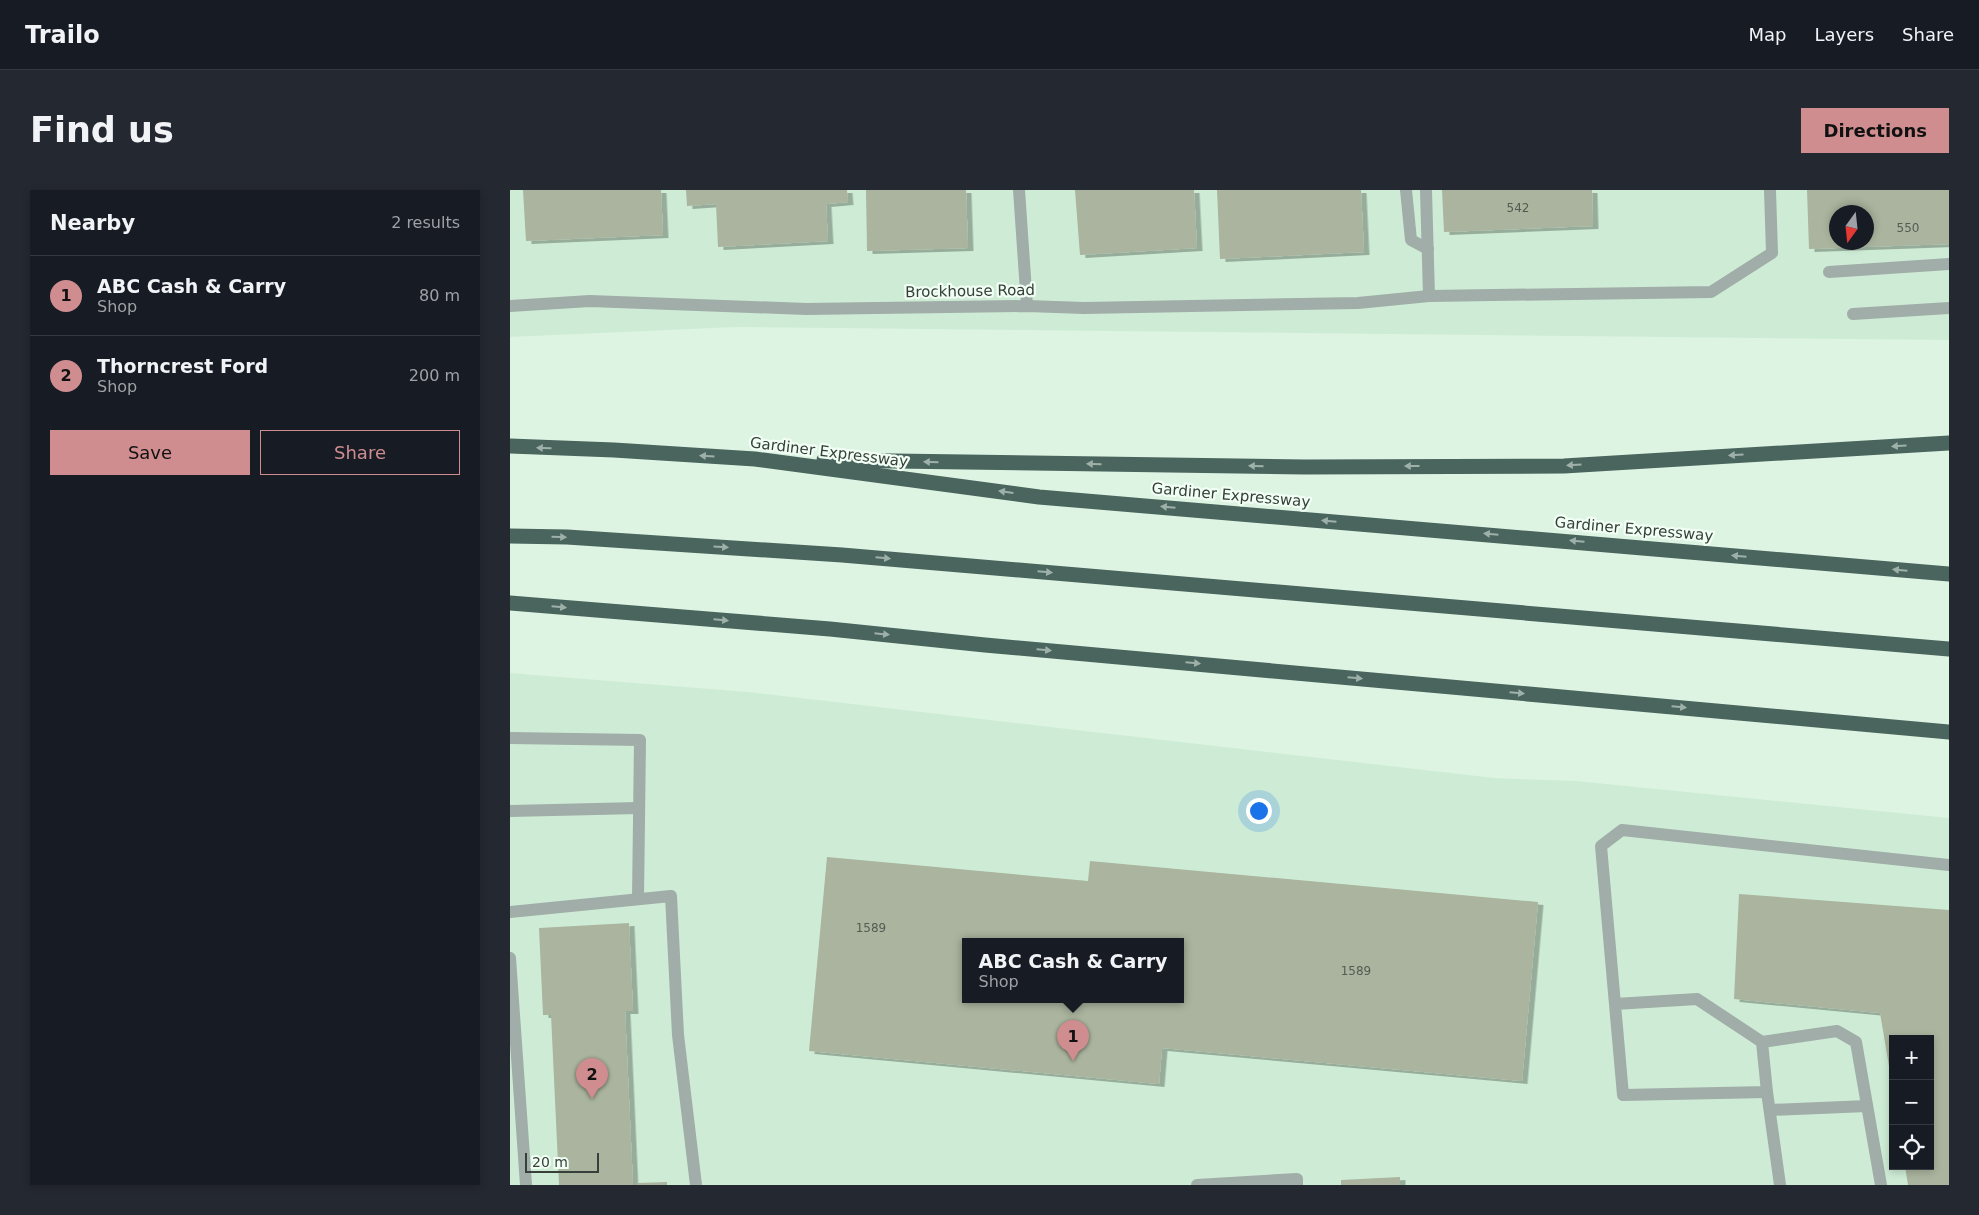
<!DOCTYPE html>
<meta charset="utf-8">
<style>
:root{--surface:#171b24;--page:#242831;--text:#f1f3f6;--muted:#9ea1a6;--line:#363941;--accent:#cf8d90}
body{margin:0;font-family:"DejaVu Sans",sans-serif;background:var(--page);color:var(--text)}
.controls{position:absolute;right:15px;bottom:15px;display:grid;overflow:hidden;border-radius:0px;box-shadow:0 2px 8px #0003}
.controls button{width:45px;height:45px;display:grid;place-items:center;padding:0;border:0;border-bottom:1px solid var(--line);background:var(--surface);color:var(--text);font:25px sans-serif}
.compass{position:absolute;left:1319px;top:15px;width:45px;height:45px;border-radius:50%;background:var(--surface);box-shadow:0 2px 8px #0003;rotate:195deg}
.scale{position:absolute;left:15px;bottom:12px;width:74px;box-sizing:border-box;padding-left:5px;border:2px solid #363f39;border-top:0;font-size:14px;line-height:18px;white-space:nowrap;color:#363f39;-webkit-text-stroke:4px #f1fef4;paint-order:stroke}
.you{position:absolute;left:748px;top:620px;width:18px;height:18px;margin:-12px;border:4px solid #fff;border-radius:50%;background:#1a73e8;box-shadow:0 0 0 8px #1a73e833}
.badge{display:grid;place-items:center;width:32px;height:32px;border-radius:50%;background:var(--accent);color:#111;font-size:16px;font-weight:700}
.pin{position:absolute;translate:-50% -41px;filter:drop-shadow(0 1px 2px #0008)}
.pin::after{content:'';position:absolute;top:26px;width:18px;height:15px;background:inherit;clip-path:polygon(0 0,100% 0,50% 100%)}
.popup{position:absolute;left:452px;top:748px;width:222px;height:65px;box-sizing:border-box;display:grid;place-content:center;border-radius:0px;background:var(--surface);filter:drop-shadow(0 1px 4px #0005);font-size:16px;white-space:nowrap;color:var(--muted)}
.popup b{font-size:19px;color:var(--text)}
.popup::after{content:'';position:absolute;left:50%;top:100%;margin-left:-10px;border:10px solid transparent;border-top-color:var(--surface)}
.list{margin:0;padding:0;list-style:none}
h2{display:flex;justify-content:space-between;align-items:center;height:65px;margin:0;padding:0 20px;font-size:21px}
h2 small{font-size:16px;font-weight:400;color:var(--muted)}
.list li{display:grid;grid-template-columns:32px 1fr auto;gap:15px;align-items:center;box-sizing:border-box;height:80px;padding:0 20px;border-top:1px solid var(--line)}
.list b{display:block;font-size:19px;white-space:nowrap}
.list p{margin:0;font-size:16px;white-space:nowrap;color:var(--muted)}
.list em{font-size:16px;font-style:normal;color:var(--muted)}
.actions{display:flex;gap:10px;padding:15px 20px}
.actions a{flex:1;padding:11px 0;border:1px solid var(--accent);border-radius:0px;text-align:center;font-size:18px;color:var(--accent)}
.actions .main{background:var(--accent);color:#111}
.icon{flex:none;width:28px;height:28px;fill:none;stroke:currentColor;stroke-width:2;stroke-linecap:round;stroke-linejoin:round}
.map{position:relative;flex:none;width:1439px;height:995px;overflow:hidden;border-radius:0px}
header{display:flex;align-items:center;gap:30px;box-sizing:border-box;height:70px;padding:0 25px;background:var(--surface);border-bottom:1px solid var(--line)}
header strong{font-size:24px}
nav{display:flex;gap:28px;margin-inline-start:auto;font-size:18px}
.intro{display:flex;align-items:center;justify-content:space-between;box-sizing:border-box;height:120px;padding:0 30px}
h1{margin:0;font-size:35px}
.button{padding:12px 22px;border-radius:0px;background:var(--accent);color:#111;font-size:18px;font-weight:700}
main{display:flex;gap:30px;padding:0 30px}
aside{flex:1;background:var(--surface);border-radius:0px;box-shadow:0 2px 8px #0003}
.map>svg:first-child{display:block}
</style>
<header>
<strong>Trailo</strong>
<nav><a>Map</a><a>Layers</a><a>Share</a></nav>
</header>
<div class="intro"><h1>Find us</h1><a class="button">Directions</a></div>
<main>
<aside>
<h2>Nearby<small>2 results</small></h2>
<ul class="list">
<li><span class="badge">1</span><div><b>ABC Cash &amp; Carry</b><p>Shop</p></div><em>80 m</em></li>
<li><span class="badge">2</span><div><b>Thorncrest Ford</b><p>Shop</p></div><em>200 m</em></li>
</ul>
<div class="actions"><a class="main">Save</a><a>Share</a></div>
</aside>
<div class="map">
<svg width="1439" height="995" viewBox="0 0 1439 995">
<defs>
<filter id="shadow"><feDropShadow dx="5.5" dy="3" stdDeviation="0" flood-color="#0004"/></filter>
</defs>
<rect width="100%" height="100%" fill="#ddf4e3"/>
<g fill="#ceecd5" fill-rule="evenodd">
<path d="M0,0H1439V150L226,137L0,147ZM1326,22H1356V52H1326Z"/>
<path d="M0,483L238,502L984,588L1066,591L1439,628V995H0ZM456,752H670V810H456ZM1383,849H1420V976H1383Z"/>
</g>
<g fill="#aab49e" fill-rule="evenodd" filter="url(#shadow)">
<polygon points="13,0 151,0 153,45 16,51"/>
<polygon points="176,0 337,0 338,12 316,14 318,51 208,57 206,14 177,16"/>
<polygon points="356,0 456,0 458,58 357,61"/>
<polygon points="565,0 684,0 687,58 570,65"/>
<polygon points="707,0 851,0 854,62 710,69"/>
<polygon points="932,0 1082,0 1083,36 934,42"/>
<path d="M1297,0H1439V54L1299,59ZM1326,22H1356V52H1326Z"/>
<path d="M317,667L578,691L580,671L1028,712L1012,891L652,858L649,894L299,861ZM456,752H670V810H456Z"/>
<polygon points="1229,704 1439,720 1439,995 1398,995 1395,976 1420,976 1420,849 1383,849 1382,894 1370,823 1224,809"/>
<polygon points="119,733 123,821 115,821 123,995 49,995 41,825 33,825 29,738"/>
<polygon points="890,987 890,995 831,995 831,990"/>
<polygon points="157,992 157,995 127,995 127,993"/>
</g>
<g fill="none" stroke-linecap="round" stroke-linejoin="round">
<g stroke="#a0ada9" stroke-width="12">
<polyline points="509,0 517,116"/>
<polyline points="896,0 901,50 918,59"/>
<polyline points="916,0 919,106"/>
<polyline points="1319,82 1439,74"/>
<polyline points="0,116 80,111 296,119 517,116 574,118 848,113 919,106 1201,102 1262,63 1260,0"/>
<polyline points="1343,124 1439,118"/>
<polyline points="0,548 130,550 128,709"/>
<polyline points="0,621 129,618"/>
<polyline points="0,722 161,706 168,845 186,995"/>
<polyline points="0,768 16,995"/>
<polyline points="1105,814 1187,809 1252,852 1257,902 1113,905 1091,656 1112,640 1439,675"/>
<polyline points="1252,852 1327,841 1346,852 1371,995"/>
<polyline points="1257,902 1270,995"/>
<polyline points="1260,920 1357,916"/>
<polyline points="687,995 787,989 787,995"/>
</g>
<g stroke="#4a645e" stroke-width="15">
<polyline points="0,256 104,260 245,269 529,307 1439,384"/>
<polyline points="314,270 795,277 1054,276 1439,253"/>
<polyline points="0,346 57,347 332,365 1439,459"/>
<polyline points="0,413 320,439 475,455 1439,542"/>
</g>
</g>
<defs><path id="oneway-solid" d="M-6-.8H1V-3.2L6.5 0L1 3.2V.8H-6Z" transform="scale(1.25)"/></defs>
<g fill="#9eb1a9">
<use href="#oneway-solid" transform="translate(1389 256) rotate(177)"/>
<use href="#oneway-solid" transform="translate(34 258) rotate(-178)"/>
<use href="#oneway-solid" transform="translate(1226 265) rotate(177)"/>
<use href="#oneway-solid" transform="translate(197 266) rotate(-176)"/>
<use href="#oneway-solid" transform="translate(421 272) rotate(-179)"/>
<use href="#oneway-solid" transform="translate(584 274) rotate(-179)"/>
<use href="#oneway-solid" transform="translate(1064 275) rotate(177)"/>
<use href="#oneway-solid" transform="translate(746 276) rotate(-179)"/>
<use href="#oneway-solid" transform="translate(902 276) rotate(180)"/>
<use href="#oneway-solid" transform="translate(496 302) rotate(-172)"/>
<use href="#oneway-solid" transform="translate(658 317) rotate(-175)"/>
<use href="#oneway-solid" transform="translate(819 331) rotate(-175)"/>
<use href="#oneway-solid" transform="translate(981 344) rotate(-175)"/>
<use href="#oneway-solid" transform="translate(49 347) rotate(1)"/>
<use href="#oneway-solid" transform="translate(1067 351) rotate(-175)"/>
<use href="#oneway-solid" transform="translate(211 357) rotate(4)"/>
<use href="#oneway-solid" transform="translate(1229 366) rotate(-175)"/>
<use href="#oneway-solid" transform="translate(373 368) rotate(5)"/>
<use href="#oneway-solid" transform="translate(1390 380) rotate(-175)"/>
<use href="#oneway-solid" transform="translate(535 382) rotate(5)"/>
<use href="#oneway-solid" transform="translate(49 417) rotate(5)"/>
<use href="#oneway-solid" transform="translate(211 430) rotate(5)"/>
<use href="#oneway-solid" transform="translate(372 444) rotate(6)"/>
<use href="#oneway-solid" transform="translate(534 460) rotate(5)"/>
<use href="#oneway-solid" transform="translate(683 473) rotate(5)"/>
<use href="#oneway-solid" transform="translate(845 488) rotate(5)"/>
<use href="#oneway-solid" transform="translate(1007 503) rotate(5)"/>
<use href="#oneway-solid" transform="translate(1169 517) rotate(5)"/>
</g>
<g text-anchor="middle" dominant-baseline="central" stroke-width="4.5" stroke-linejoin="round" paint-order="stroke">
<g font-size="12" fill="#535c52">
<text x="1008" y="18">542</text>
<text x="1398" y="38">550</text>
<text x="361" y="738">1589</text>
<text x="846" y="781">1589</text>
</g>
<g font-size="15" fill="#363f39" stroke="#f1fef4">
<text transform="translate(460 101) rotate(-1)">Brockhouse Road</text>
<text transform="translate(319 262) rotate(7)">Gardiner Expressway</text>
<text transform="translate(721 305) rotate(5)">Gardiner Expressway</text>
<text transform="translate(1124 339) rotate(5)">Gardiner Expressway</text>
</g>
</g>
</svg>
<div class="controls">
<button>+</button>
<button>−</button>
<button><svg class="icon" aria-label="locate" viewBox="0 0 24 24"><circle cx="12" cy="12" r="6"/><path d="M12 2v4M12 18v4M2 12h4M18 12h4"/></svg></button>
</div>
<svg class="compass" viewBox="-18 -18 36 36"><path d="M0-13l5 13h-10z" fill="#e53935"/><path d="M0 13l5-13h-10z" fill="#9ea1a6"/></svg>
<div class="scale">20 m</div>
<div class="you"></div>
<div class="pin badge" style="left:563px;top:871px">1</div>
<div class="popup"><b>ABC Cash &amp; Carry</b>Shop</div>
<div class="pin badge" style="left:82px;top:909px">2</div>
</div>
</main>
